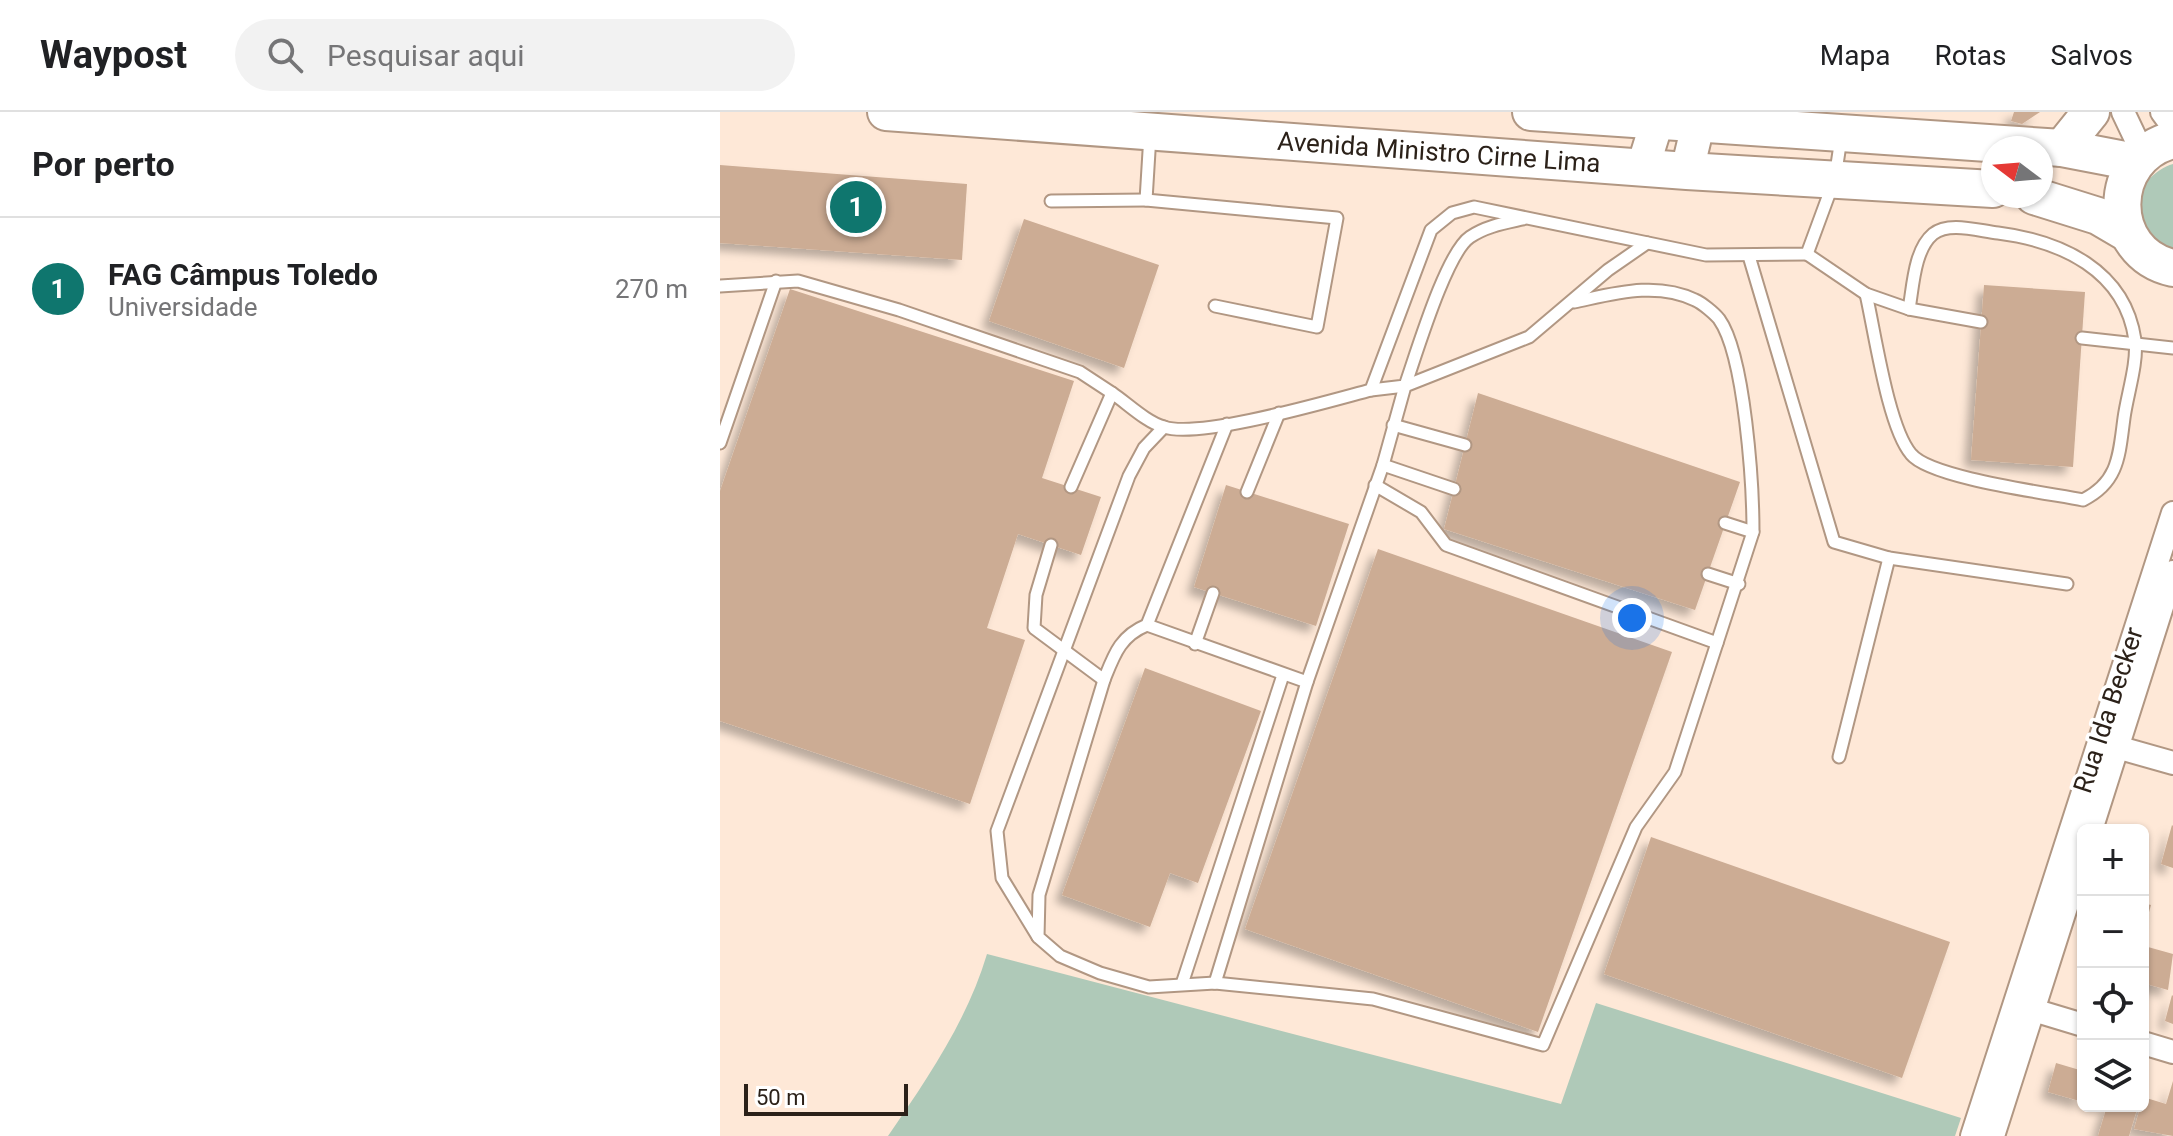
<!DOCTYPE html>
<html lang="pt">
<meta charset="utf-8">
<style>
:root{--surface:#fff;--page:#f2f2f2;--text:#202124;--muted:#757577;--line:#e0e0e0;--accent:#0f766e}
body{margin:0;font-family:Roboto,sans-serif;background:var(--page);color:var(--text)}
.controls{position:absolute;right:24px;bottom:24px;display:grid;overflow:hidden;border-radius:12px;box-shadow:0 2px 6px #0004}
.controls button{width:72px;height:72px;display:grid;place-items:center;padding:0;border:0;border-bottom:2px solid var(--line);background:var(--surface);color:var(--text);font:40px sans-serif}
.compass{position:absolute;left:1261px;top:24px;width:72px;height:72px;border-radius:50%;background:var(--surface);box-shadow:0 2px 6px #0004;rotate:286deg}
.scale{position:absolute;left:24px;bottom:20px;width:164px;box-sizing:border-box;padding-left:8px;border:4px solid #2b2119;border-top:0;font-size:22px;line-height:28px;white-space:nowrap;color:#2b2119;-webkit-text-stroke:6px #fff;paint-order:stroke}
.you{position:absolute;left:912px;top:506px;width:28px;height:28px;margin:-20px;border:6px solid #fff;border-radius:50%;background:#1a73e8;box-shadow:0 0 0 12px #1a73e833}
.badge{display:grid;place-items:center;width:52px;height:52px;border-radius:50%;background:var(--accent);color:#fff;font-size:26px;font-weight:700}
.pin{position:absolute;translate:-50% -50%;border:4px solid #fff;box-shadow:0 2px 8px #0006}
.list{margin:0;padding:0;list-style:none}
h2{display:flex;justify-content:space-between;align-items:center;height:104px;margin:0;padding:0 32px;font-size:34px}
h2 small{font-size:26px;font-weight:400;color:var(--muted)}
.list li{display:grid;grid-template-columns:52px 1fr auto;gap:24px;align-items:center;box-sizing:border-box;height:144px;padding:0 32px;border-top:2px solid var(--line)}
.list b{display:block;font-size:30px;white-space:nowrap}
.list p{margin:0;font-size:26px;white-space:nowrap;color:var(--muted)}
.list em{font-size:26px;font-style:normal;color:var(--muted)}
.icon{flex:none;width:44px;height:44px;fill:none;stroke:currentColor;stroke-width:2;stroke-linecap:round;stroke-linejoin:round}
.map{position:relative;flex:none;width:1453px;height:1024px;overflow:hidden}
header{display:flex;align-items:center;gap:48px;box-sizing:border-box;height:112px;padding:0 40px;background:var(--surface);border-bottom:2px solid var(--line)}
header strong{font-size:38px}
nav{display:flex;gap:44px;margin-inline-start:auto;font-size:28px}
.search{width:560px;height:72px;background:var(--page);display:flex;align-items:center;gap:20px;box-sizing:border-box;padding:0 28px;border-radius:44px;color:var(--muted);font-size:30px}
main{display:flex}
aside{flex:1;background:var(--surface)}
.map>svg:first-child{display:block}
</style>
<header>
<strong>Waypost</strong>
<div class="search"><svg class="icon" aria-label="search" viewBox="0 0 24 24"><circle cx="10" cy="10" r="6"/><path d="M15 15l6 6"/></svg>Pesquisar aqui</div>
<nav><a>Mapa</a><a>Rotas</a><a>Salvos</a></nav>
</header>
<main>
<aside>
<h2>Por perto<small></small></h2>
<ul class="list">
<li><span class="badge">1</span><div><b>FAG Câmpus Toledo</b><p>Universidade</p></div><em>270 m</em></li>
</ul>
</aside>
<div class="map">
<svg width="1453" height="1024" viewBox="0 0 1453 1024">
<defs>
<filter id="shadow"><feDropShadow dx="-7" dy="7" stdDeviation="4" flood-color="#0004"/></filter>
</defs>
<rect width="100%" height="100%" fill="#fee8d7"/>
<g fill="#afc9b8">
<path d="M1453,52V141L1430,128C1426,119 1419,107 1418,97C1416,76 1435,57 1453,52Z"/>
<path d="M267,842L841,992L876,891L1241,1006L1235,1024H168C207,967 247,909 267,842Z"/>
</g>
<g fill="#ccac94" filter="url(#shadow)">
<polygon points="1294,0 1320,0 1302,12 1291,9"/>
<polygon points="0,53 247,72 242,148 0,131"/>
<polygon points="304,107 439,153 404,256 269,209"/>
<polygon points="1264,173 1365,180 1353,355 1251,348"/>
<polygon points="70,177 354,269 322,366 381,385 361,443 298,422 267,516 305,528 250,692 0,609 0,379"/>
<polygon points="758,281 1020,370 975,498 724,417"/>
<polygon points="506,373 629,412 596,514 474,475"/>
<polygon points="658,437 952,540 818,920 525,817"/>
<polygon points="425,556 541,599 478,771 450,761 430,815 342,783"/>
<polygon points="1452,713 1453,714 1453,756 1441,752"/>
<polygon points="931,725 1230,830 1182,966 884,862"/>
<polygon points="1423,791 1431,793 1424,818 1423,818"/>
<polygon points="1428,835 1453,842 1448,878 1423,871"/>
<polygon points="1452,883 1453,884 1453,912 1445,909"/>
<polygon points="1336,951 1363,959 1363,990 1328,980"/>
<polygon points="1453,969 1453,1024 1414,1017 1423,985 1446,992"/>
<polygon points="1387,994 1418,994 1409,1024 1378,1024"/>
</g>
<g fill="none" stroke-linecap="round" stroke-linejoin="round">
<g stroke="#b19783" stroke-width="15">
<g id="lane">
<polyline points="430,23 426,88 617,106 597,215 495,194"/>
<polyline points="331,89 426,88"/>
<polyline points="1087,142 1146,182 1189,197 1261,210"/>
<polyline points="1029,144 1114,430 1169,446 1347,472"/>
<polyline points="0,174 78,169 179,198 360,260 392,281"/>
<path d="M1146,182C1155,221 1168,315 1191,342C1210,366 1328,381 1363,388C1399,370 1399,343 1404,306C1407,283 1418,251 1415,228C1405,158 1341,129 1278,121C1259,119 1229,109 1213,122C1194,138 1193,175 1189,197"/>
<path d="M854,190C893,182 936,169 975,188C982,191 994,201 999,207C1025,243 1033,374 1033,420"/>
<polyline points="1362,226 1453,236"/>
<path d="M651,278L685,274C696,243 726,141 750,125C766,114 785,111 803,107"/>
<polyline points="673,313 745,333"/>
<polyline points="0,331 56,169"/>
<polyline points="663,353 734,377"/>
<path d="M351,375L392,281C407,291 426,310 444,315C480,327 609,289 651,278L711,118L732,101L754,95L986,143L1087,142L1115,66L1121,26"/>
<polyline points="527,380 559,301"/>
<path d="M331,433L316,483L314,516L384,568C394,543 400,524 427,513L507,312"/>
<polyline points="988,462 1019,472"/>
<polyline points="427,513 587,570 663,353 685,274 809,225 888,158 927,131"/>
<polyline points="997,531 1033,420 1005,411"/>
<polyline points="475,532 493,481"/>
<polyline points="384,568 319,783 318,825 340,844 380,861 429,875 495,871 653,887 823,933 916,715 955,660 997,531 726,433 701,400 655,373"/>
<polyline points="1119,645 1169,446"/>
<polyline points="318,825 282,766 277,719 409,364 424,336 444,315"/>
<polyline points="495,871 587,570"/>
<polyline points="462,872 563,563"/>
</g>
</g>
<g stroke="#b19783" stroke-width="26">
<g id="street">
<polyline points="1403,0 1423,42"/>
<polyline points="1442,0 1453,15"/>
<polyline points="1386,632 1453,651"/>
<polyline points="1371,718 1453,460"/>
<polyline points="1300,894 1363,913"/>
<polyline points="1423,931 1453,940"/>
<polyline points="1252,1024 1453,401"/>
<polyline points="1273,1024 1363,742"/>
</g>
</g>
<g stroke="#b19783" stroke-width="36">
<g id="secondary">
<polyline points="923,55 940,0"/>
<polyline points="967,59 981,0"/>
</g>
</g>
<g stroke="#b19783" stroke-width="40">
<g id="primary">
<polyline points="166,0 967,59 1273,77"/>
<polyline points="811,0 1342,36 1415,50"/>
<path d="M1453,28C1386,44 1385,141 1453,156"/>
<polyline points="1342,36 1371,0"/>
<polyline points="1314,84 1378,104 1407,121"/>
</g>
</g>
<use href="#lane" stroke="#fff" stroke-width="11"/>
<use href="#street" stroke="#fff" stroke-width="22"/>
<use href="#secondary" stroke="#fff" stroke-width="32"/>
<use href="#primary" stroke="#fff" stroke-width="36"/>
</g>
<g text-anchor="middle" dominant-baseline="central" stroke-width="7" stroke-linejoin="round" paint-order="stroke">
<g font-size="26" fill="#2b2119" stroke="#fff">
<text transform="translate(719 40) rotate(4)">Avenida Ministro Cirne Lima</text>
<text transform="translate(1388 598) rotate(-72)">Rua Ida Becker</text>
</g>
</g>
</svg>
<div class="controls">
<button>+</button>
<button>−</button>
<button><svg class="icon" aria-label="locate" viewBox="0 0 24 24"><circle cx="12" cy="12" r="6"/><path d="M12 2v4M12 18v4M2 12h4M18 12h4"/></svg></button>
<button><svg class="icon" aria-label="layers" viewBox="0 0 24 24"><path d="M12 4l9 5-9 5-9-5zM3 14l9 5 9-5"/></svg></button>
</div>
<svg class="compass" viewBox="-18 -18 36 36"><path d="M0-13l5 13h-10z" fill="#e53935"/><path d="M0 13l5-13h-10z" fill="#757577"/></svg>
<div class="scale">50 m</div>
<div class="you"></div>
<div class="pin badge" style="left:136px;top:95px">1</div>
</div>
</main>
